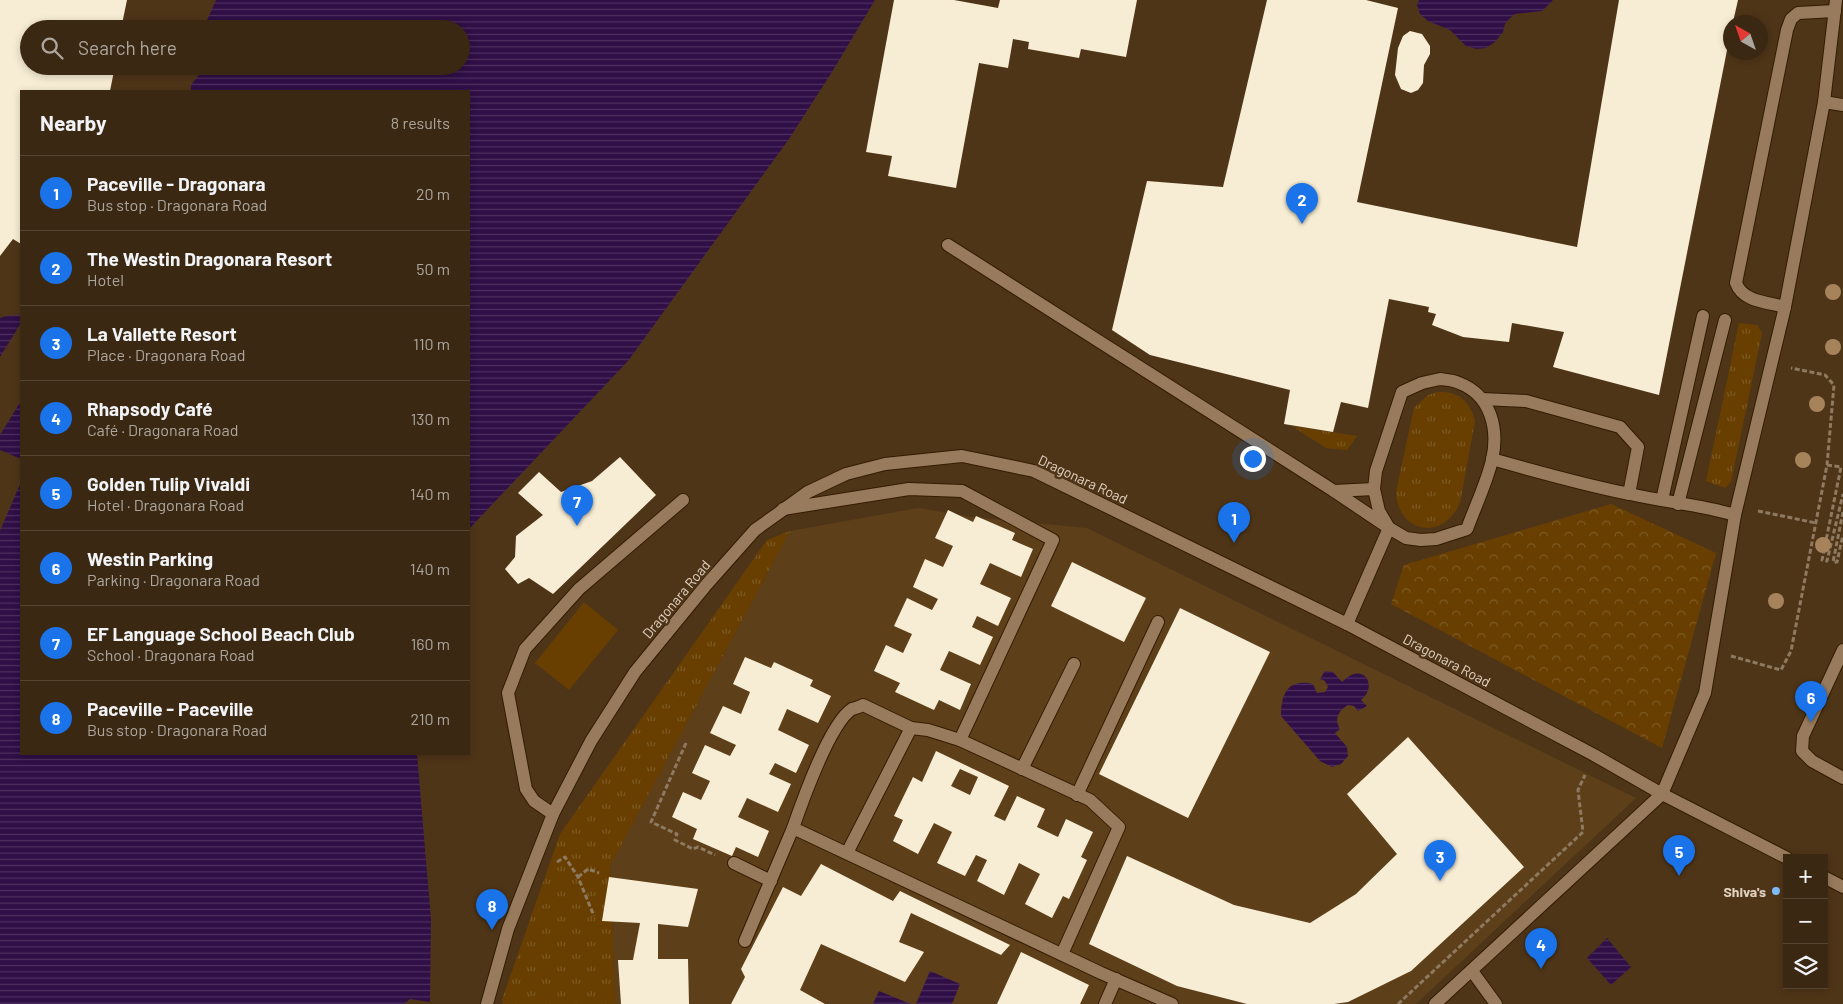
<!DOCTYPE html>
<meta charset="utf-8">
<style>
:root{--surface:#3b2812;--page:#42301b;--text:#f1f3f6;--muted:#aca69f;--line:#544432;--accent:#1a73e8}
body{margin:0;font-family:Barlow,sans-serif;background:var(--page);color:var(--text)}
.controls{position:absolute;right:15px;bottom:15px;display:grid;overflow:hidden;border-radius:0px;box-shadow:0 2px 8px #0003}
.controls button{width:45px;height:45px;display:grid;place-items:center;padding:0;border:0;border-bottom:1px solid var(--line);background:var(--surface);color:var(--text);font:25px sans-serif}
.compass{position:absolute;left:1723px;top:15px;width:45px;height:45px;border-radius:50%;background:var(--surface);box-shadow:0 2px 8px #0003;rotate:320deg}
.you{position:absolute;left:1252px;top:458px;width:18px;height:18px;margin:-12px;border:4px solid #fff;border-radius:50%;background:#1a73e8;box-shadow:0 0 0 8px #1a73e833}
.badge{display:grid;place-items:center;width:32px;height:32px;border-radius:50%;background:var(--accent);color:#fff;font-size:16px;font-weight:700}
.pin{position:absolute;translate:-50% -41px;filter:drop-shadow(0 1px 2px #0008)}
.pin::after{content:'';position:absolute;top:26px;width:18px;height:15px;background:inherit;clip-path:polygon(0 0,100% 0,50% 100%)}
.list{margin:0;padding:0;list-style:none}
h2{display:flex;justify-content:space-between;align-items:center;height:65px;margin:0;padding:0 20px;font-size:21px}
h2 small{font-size:16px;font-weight:400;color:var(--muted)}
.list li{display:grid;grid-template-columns:32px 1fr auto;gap:15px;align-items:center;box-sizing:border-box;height:75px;padding:0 20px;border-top:1px solid var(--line)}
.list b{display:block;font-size:19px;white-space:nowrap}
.list p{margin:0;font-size:16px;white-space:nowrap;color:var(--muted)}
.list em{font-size:16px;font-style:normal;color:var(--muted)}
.icon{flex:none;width:28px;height:28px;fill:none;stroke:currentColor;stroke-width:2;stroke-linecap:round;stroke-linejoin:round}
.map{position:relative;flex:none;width:1843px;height:1004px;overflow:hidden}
.search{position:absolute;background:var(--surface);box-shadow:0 2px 8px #0003;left:20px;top:20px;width:450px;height:55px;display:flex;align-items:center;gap:12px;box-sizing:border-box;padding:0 18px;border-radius:28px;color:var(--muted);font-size:19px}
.panel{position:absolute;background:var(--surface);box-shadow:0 2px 8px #0003;left:20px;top:90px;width:450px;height:665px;border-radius:0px}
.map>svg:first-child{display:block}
</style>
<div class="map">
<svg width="1843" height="1004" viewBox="0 0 1843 1004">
<defs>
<pattern id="grass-tufts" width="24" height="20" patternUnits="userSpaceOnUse" patternTransform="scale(1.25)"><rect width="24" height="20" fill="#683f01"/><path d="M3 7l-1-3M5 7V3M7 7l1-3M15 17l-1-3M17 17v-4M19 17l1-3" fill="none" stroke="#7d5a24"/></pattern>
<pattern id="park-crowns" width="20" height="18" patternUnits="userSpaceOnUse" patternTransform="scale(1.25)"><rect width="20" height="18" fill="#683f01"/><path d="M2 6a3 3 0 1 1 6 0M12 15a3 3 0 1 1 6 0" fill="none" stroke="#7d5a24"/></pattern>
<pattern id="water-rules" width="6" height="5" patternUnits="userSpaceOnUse" patternTransform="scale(1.25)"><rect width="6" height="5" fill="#300e46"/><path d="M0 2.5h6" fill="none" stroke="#4e305f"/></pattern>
</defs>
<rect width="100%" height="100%" fill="#4f3518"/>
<polygon fill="#5d3f1a" points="918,508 972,517 1087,528 1636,798 1416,1004 615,1004 610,866 790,531"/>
<g fill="url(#grass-tufts)">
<polygon points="1739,323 1757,325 1762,333 1731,482 1725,488 1706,481"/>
<path d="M1438,392C1458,391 1470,401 1475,421L1460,503C1443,541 1398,534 1396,492L1414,408L1428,395Z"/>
<polygon points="1292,426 1357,436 1347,450 1326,448"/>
<polygon points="790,531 610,866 615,1004 503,1004 502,1000 560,834 767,540"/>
</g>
<polygon fill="url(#park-crowns)" points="1611,504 1716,553 1662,748 1391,604 1404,565"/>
<polygon fill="#683f01" points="584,602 618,630 569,690 535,663"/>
<g fill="url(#water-rules)">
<polygon points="216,0 875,0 832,72 789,139 628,361 469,529 469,91 191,91 191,85 206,66 461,66 461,29 203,29"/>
<polygon points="1419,0 1553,0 1542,11 1515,14 1509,19 1505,24 1503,32 1495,42 1486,48 1476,49 1466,46 1450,30 1428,21 1420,14 1417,5"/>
<polygon points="21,315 21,323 0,357 0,318 6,316"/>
<polygon points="21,401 21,459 0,450 0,435"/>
<polygon points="21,482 21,754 417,754 431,919 430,1002 410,999 404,1004 0,1004 0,531"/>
<path d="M1325,671L1333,672L1342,682C1363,660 1379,686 1361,700L1367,706L1358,711L1354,706L1348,705C1338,711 1334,719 1340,729L1335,733L1347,747L1348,756L1341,764L1332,767L1320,761L1281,716C1281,695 1287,678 1313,684L1317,693L1325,692L1328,687L1325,681L1320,679Z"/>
<polygon points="1607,938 1631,967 1611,985 1587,958"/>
<polygon points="930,971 960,984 952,1004 916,1004"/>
<polygon points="879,991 911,1004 873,1004"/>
</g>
<g fill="#f7edd4" fill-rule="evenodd">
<polygon points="0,0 127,0 121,29 29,29 29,66 115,66 110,91 21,91 21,244 13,239 0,256"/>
<polygon points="894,0 954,0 998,8 1000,0 1137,0 1126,57 1081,49 1079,58 1028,49 1029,42 1013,39 1008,68 979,63 956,188 888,176 892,156 866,152"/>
<polygon points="1267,0 1366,0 1398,8 1357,202 1577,247 1619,0 1738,0 1733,22 1730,22 1730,35 1659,395 1553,367 1564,332 1512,323 1509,342 1463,337 1432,325 1436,314 1428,312 1429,307 1389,299 1368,408 1341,402 1333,432 1284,424 1290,390 1150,355 1112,330 1147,181 1223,187"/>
<polygon points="1410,31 1422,34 1430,46 1430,54 1424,65 1423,83 1418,90 1411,93 1401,89 1395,75 1398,48 1403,36"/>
<polygon points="620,457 656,495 553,594 529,578 518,584 505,569 515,557 516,536 543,515 518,493 539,472 561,492 592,481"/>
<polygon points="948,510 973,522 976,516 1015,533 1012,540 1033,549 1021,577 990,563 980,584 1011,598 998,626 977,616 972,627 993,637 980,665 949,651 940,670 971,684 960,710 939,700 934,710 895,692 900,683 874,671 886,645 903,653 912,634 894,626 907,598 932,610 938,599 913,587 925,559 943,567 953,546 935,538"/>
<polygon points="1072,562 1146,598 1124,642 1051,606"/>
<polygon points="1180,608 1270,652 1188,818 1099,774"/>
<polygon points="745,657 771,668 774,662 813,680 810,686 831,696 818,723 787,709 778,730 809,745 796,773 775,763 769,774 791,784 778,812 747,798 738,817 769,831 758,857 736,847 732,856 693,839 697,829 672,817 683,792 701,800 710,781 692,773 705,745 730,756 736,745 710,733 723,706 741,714 750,692 733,684"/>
<polygon points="1408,737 1524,867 1411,971 1348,1002 1334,1004 1247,1004 1177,986 1089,944 1127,856 1234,905 1310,923 1356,894 1397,854 1347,794"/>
<path d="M936,751L1009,786L994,816L1005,821L1017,796L1045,809L1037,827L1058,837L1066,819L1093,832L1081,857L1087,860L1069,899L1063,896L1052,918L1025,904L1040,874L1019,863L1004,895L977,881L987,860L976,855L965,876L937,863L952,832L934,823L918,854L893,841L903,820L894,816L913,777L922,782ZM960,769L978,777L970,795L951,786Z"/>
<polygon points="821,864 893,901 900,891 1010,945 1001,955 911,913 899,942 924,952 905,982 821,944 800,990 825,1004 731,1004 745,977 741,969 783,887 801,896"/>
<polygon points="609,877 698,889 688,927 658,924 658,959 688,959 689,1004 621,1004 618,960 633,960 640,923 602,921"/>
<polygon points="1021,952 1089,985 1080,1004 997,1004"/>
</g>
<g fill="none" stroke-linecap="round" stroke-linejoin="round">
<g stroke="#341c00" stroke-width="14">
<g id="service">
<polyline points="1824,102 1843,105"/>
<polyline points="948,245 1334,491 1389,528 1347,624"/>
<path d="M1785,307C1767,302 1743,302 1736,283L1787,30L1791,19L1798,13L1835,11"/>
<path d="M1440,379C1446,380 1453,380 1459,383C1491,395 1499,429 1492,460C1487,482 1475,507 1467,529L1436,539L1421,540L1406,538L1389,528L1379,511L1374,489L1376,471L1402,392L1422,383Z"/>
<polyline points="1482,399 1526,401 1620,427 1638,447 1629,494"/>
<path d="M1492,459C1538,472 1584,485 1630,494C1665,502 1701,505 1735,515"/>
<polyline points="1334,491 1374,489"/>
<polyline points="1662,500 1703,316"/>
<polyline points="1678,504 1725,320"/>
<polyline points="783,509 909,489 962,491 1053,540 960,740"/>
<polyline points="1843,650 1803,736 1802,751 1812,761 1843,778"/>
<polyline points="1022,769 1074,664"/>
<polyline points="1662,794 1705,693 1735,515 1785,307 1824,102 1836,0"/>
<polyline points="1077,795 1158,622"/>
<polyline points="553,814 534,801 526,789 508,693 525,649 579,589 683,500"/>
<polyline points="847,853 911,728"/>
<polyline points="734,863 771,881"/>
<polyline points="745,941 793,828"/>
<path d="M1062,954L1119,827L1090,800L960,740L928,730L911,728L863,705C860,707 855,708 852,709C830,723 802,802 793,828L1101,973L1172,1004"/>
<polyline points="1105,1004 1116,979"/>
</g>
</g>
<g stroke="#341c00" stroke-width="14">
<g id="minor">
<polyline points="1824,877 1843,887"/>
<polyline points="1472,971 1496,1004"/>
<polyline points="487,1004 508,929 553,814 591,741 635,672 707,584 755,530 808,492 846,474 885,464 962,456 1034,471 1347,624 1594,755 1662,794 1787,858"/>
<polyline points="1435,1004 1662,794"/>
</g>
</g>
<g stroke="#8e7961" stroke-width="3" stroke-dasharray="5 2.5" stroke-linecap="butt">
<polyline points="1827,465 1841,467 1822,560 1827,561 1843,494"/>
<polyline points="1758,511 1816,523"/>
<polyline points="1843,512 1833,562 1837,562 1843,535"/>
<polyline points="1731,656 1781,670 1791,651 1827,465 1834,385 1825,375 1791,368"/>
<polyline points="686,743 651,822 677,834 675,840 693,849 698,847 715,855"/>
<polyline points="557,862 565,857 578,877 594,916"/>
<polyline points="578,877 588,869 599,873"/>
<polyline points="1398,1004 1583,832 1578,790 1585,775"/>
</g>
<use href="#service" stroke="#977b5c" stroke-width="12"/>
<use href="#minor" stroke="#977b5c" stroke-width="12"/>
</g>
<g fill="#a7835c">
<circle cx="1833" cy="292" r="8"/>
<circle cx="1833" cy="347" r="8"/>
<circle cx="1817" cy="404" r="8"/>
<circle cx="1803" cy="460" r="8"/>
<circle cx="1823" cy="545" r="8"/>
<circle cx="1776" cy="601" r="8"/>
</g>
<circle fill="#7ebdf9" stroke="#4f3518" stroke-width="2" cx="1776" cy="891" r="5"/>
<g text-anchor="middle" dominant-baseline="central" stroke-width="5" stroke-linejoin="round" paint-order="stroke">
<g font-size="14" fill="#e1d1c1" stroke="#4f3518">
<text transform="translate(1083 479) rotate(25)">Dragonara Road</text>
<text transform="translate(676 599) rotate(-50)">Dragonara Road</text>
<text transform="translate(1447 660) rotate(28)">Dragonara Road</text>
</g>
<g font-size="14" font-weight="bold" fill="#e1d1c1" stroke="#4f3518" text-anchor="end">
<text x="1766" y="891">Shiva's</text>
</g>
</g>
</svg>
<div class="controls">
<button>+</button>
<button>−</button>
<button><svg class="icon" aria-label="layers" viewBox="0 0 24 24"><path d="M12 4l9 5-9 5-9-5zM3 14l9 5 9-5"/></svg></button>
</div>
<svg class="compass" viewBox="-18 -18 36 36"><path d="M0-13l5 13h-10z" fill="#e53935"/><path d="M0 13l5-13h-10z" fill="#aca69f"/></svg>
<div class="you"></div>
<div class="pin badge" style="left:1234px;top:543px">1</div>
<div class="pin badge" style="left:1302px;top:224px">2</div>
<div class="pin badge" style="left:1440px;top:881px">3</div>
<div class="pin badge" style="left:1541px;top:969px">4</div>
<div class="pin badge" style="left:1679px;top:876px">5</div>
<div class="pin badge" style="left:1811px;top:722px">6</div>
<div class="pin badge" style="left:577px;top:526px">7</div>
<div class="pin badge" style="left:492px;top:930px">8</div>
<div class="search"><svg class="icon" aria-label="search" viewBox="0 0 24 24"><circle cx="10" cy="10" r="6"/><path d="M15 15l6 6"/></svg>Search here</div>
<section class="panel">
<h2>Nearby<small>8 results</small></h2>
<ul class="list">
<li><span class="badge">1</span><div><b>Paceville - Dragonara</b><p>Bus stop · Dragonara Road</p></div><em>20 m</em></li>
<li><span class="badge">2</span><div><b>The Westin Dragonara Resort</b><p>Hotel</p></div><em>50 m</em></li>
<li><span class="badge">3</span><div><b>La Vallette Resort</b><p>Place · Dragonara Road</p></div><em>110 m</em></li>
<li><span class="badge">4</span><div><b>Rhapsody Café</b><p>Café · Dragonara Road</p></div><em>130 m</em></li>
<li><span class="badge">5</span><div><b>Golden Tulip Vivaldi</b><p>Hotel · Dragonara Road</p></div><em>140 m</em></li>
<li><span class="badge">6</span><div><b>Westin Parking</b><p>Parking · Dragonara Road</p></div><em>140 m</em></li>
<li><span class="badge">7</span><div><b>EF Language School Beach Club</b><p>School · Dragonara Road</p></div><em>160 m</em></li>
<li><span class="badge">8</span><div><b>Paceville - Paceville</b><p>Bus stop · Dragonara Road</p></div><em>210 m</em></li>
</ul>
</section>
</div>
